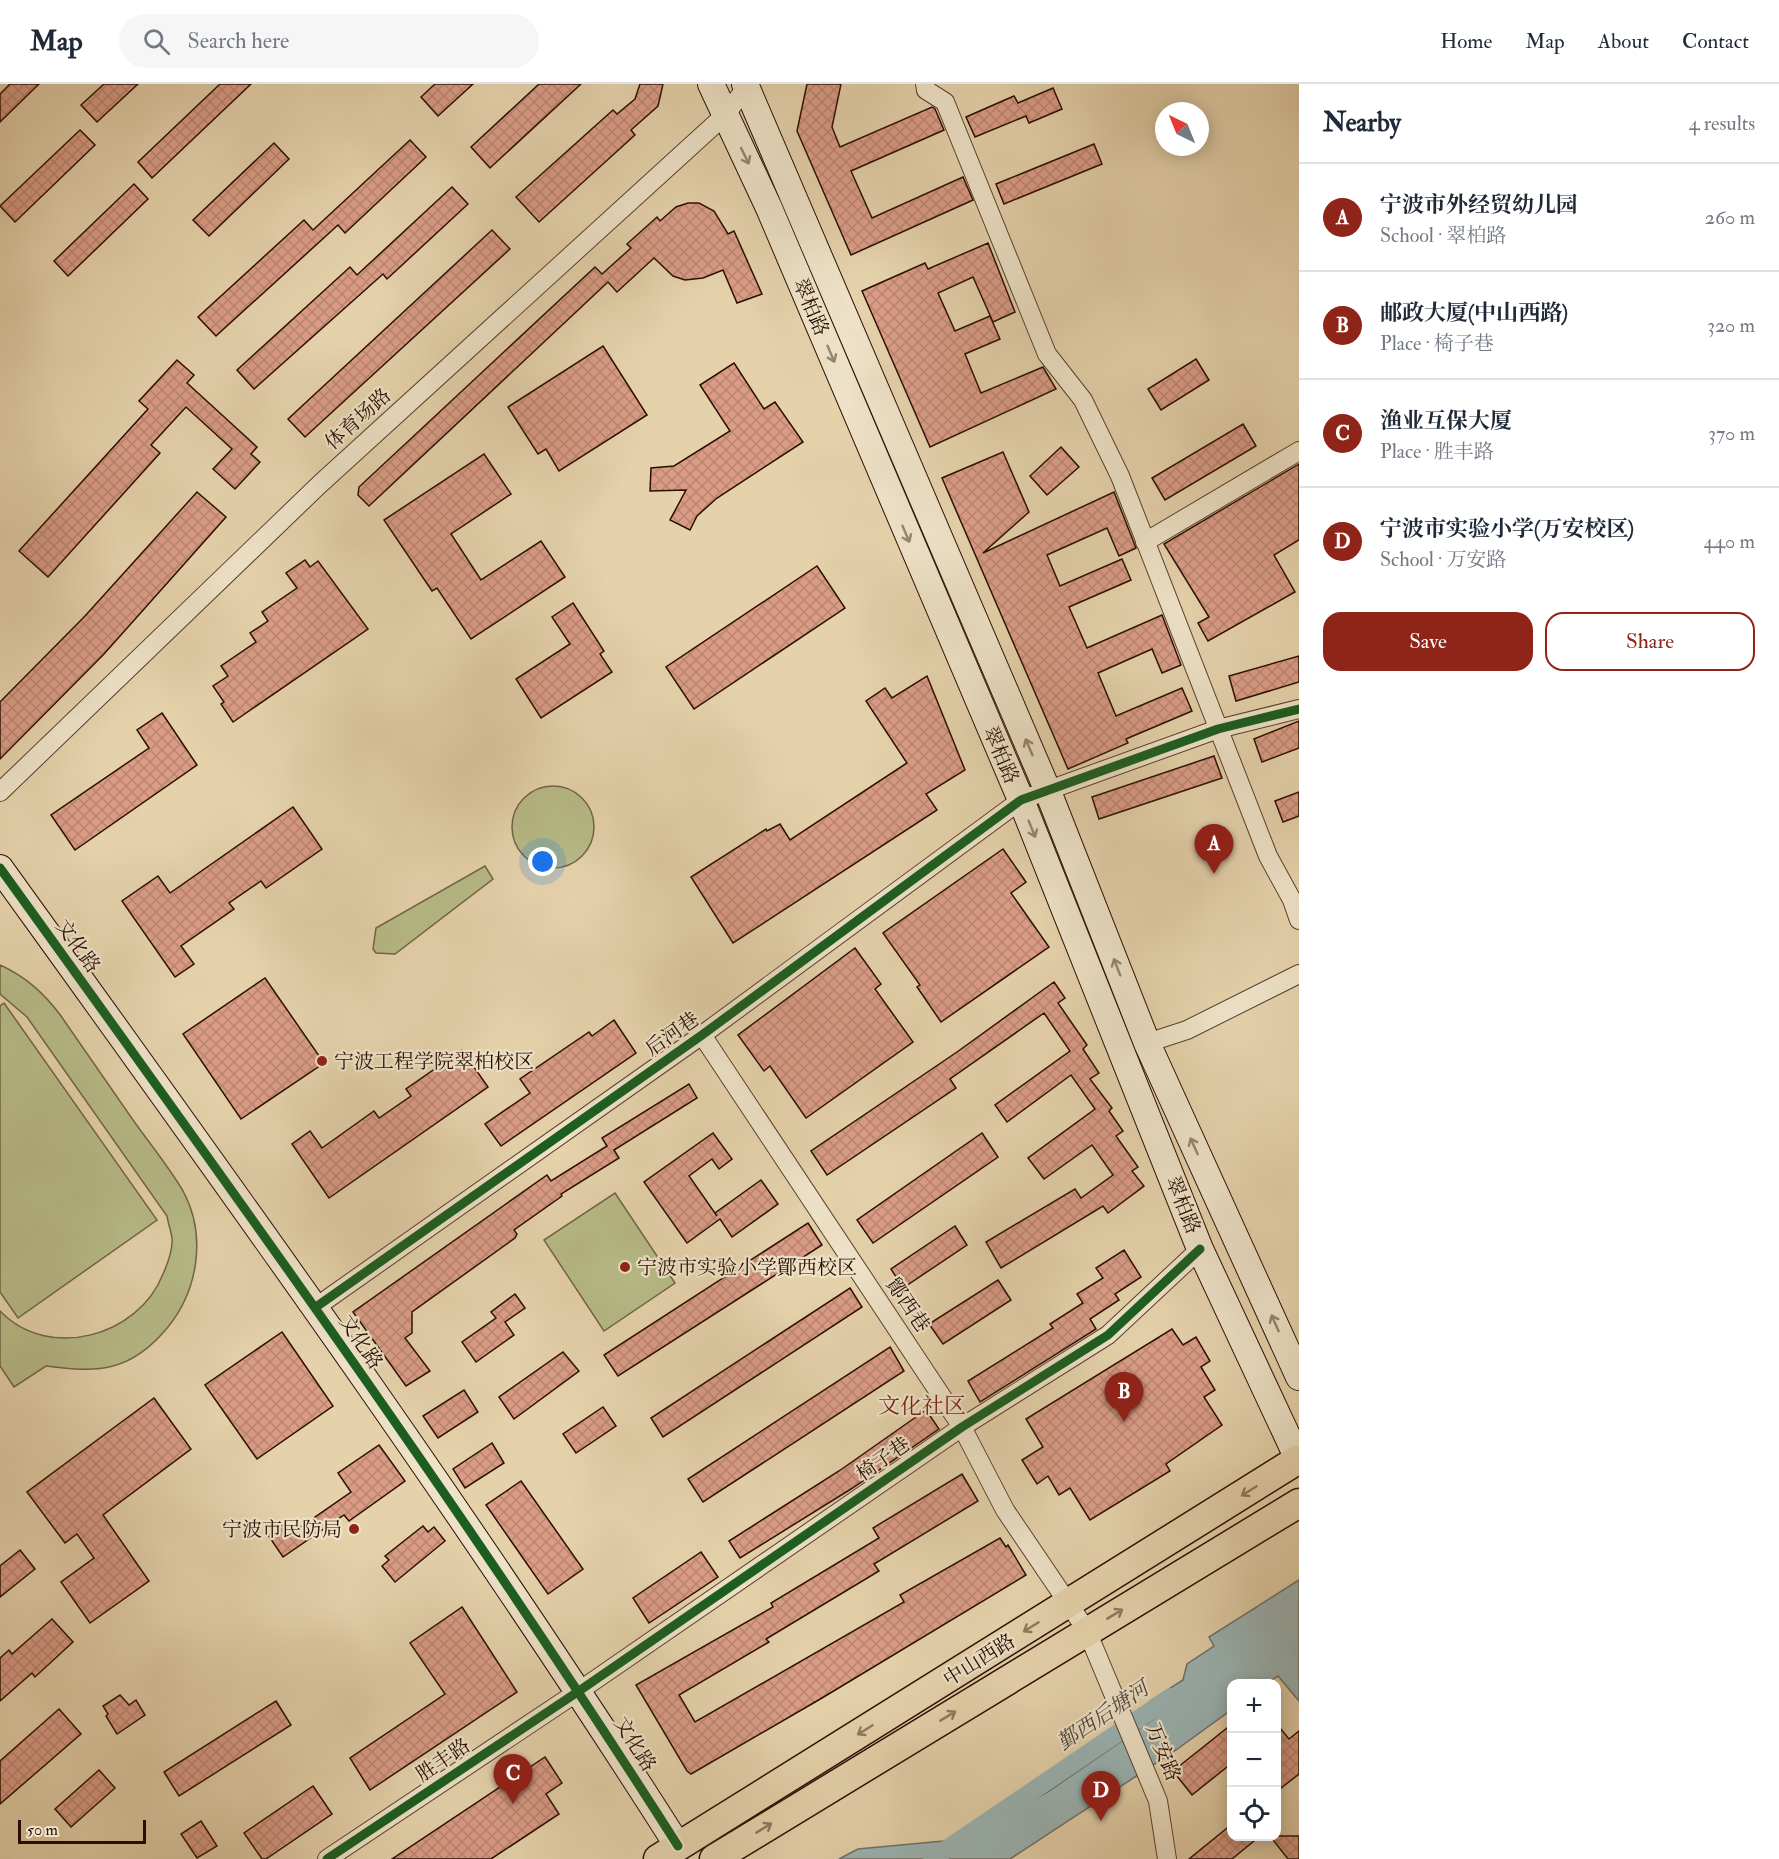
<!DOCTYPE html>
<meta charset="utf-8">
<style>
:root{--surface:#fff;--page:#f6f6f7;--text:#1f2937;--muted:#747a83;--line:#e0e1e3;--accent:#8f2418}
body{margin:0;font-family:"IM FELL Double Pica","Noto Serif SC",serif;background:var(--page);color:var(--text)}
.controls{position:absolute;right:18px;bottom:18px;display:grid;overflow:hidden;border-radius:12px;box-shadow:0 3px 15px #0003}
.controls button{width:54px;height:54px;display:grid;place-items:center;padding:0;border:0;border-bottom:2px solid var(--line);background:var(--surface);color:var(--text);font:30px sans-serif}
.compass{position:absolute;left:1155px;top:18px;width:54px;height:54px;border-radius:50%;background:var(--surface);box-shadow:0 3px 15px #0003;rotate:317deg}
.scale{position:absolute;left:18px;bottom:15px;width:128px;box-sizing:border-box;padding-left:6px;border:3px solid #2b0e03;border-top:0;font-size:16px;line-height:21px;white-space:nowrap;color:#2b0e03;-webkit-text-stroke:4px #eee2c8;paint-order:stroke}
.you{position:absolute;left:543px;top:778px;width:21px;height:21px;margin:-15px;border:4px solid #fff;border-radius:50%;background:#1a73e8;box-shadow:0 0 0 9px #1a73e833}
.badge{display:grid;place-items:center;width:39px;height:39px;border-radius:50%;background:var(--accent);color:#fff;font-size:20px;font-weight:700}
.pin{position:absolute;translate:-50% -50px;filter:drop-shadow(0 2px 3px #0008)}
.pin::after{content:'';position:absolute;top:32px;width:21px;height:18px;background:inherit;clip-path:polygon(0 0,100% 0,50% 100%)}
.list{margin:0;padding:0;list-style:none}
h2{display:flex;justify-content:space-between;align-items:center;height:78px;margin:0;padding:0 24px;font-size:26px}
h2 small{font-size:20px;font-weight:400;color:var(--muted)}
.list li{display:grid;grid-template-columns:39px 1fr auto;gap:18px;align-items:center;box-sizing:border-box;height:108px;padding:0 24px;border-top:2px solid var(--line)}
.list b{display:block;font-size:22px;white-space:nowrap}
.list p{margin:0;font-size:20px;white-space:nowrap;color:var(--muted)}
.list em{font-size:20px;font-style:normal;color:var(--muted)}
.actions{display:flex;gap:12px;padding:18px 24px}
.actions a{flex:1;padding:14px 0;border:2px solid var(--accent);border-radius:18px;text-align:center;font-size:21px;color:var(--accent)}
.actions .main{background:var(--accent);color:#fff}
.icon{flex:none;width:33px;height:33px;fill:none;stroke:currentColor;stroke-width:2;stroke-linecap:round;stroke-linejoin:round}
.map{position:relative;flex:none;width:1299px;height:1775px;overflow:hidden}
header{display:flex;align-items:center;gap:36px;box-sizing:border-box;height:84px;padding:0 30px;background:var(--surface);border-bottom:2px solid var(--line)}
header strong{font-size:28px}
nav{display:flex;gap:33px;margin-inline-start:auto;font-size:21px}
.search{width:420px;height:54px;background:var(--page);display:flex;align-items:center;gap:15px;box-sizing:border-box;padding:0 21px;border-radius:33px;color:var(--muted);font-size:22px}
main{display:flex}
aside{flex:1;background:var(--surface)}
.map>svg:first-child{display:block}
</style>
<header>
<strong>Map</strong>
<div class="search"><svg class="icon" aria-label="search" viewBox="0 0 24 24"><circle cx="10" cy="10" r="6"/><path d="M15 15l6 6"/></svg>Search here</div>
<nav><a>Home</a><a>Map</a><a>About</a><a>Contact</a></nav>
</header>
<main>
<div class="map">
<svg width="1299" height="1775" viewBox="0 0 1299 1775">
<defs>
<pattern id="building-cross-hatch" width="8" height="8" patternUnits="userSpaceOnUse" patternTransform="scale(1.5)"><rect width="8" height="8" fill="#da9c86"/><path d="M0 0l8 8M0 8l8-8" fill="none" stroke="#bb8572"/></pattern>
</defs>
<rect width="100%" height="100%" fill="#e5d2ab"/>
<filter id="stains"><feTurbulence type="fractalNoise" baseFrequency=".00333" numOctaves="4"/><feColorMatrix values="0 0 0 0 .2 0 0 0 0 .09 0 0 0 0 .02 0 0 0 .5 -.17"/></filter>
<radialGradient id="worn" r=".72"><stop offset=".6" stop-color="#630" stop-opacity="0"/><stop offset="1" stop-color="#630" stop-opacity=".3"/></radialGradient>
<g fill="#b7bb87" stroke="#716445" stroke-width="1.5">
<circle cx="553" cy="743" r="41"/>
<polygon points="485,782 493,795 395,870 376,869 373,865 376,844"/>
<path d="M0,881C26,893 44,909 61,932C85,967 109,1001 133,1036C150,1060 169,1083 183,1107C207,1151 198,1206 168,1243C131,1288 99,1289 46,1282L14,1303L0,1282V1227C49,1278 139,1252 163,1190C168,1179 173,1166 172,1154C171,1147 168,1139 167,1132L27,933L0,910Z"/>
<polygon points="4,919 157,1136 18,1234 0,1208 0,922"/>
<polygon points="615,1109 675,1199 604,1247 544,1156"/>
</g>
<polygon fill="#9bb5b5" stroke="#6e726e" stroke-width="1.5" points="1299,1496 1299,1617 1278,1592 1267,1599 1232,1600 1231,1626 1176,1666 1010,1775 839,1775 858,1765 965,1755 1049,1707 1154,1635 1150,1617 1183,1596 1187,1580 1214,1562 1209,1553"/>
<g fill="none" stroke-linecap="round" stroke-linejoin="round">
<polyline stroke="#9bb5b5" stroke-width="18" points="932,1775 1171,1613"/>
</g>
<g fill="url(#building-cross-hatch)" stroke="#2b0e03" stroke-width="1.5">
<polygon points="10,0 39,0 0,38 0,10"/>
<polygon points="104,0 138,0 97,38 81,21"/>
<polygon points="220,0 251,0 152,94 138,78"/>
<polygon points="435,0 473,0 438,32 421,13"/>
<polygon points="539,0 581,0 490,84 471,63"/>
<polygon points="640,0 663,0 658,22 631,46 635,51 539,138 516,113 613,26 617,30 635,15"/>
<polygon points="807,0 841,0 832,43 840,63 932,23 935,25 944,46 851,87 872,134 963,93 973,116 851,171 797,47"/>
<polygon points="1053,4 1062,25 1029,39 1026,32 975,53 966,33 1014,12 1018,19"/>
<polygon points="80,46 95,61 15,138 0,122"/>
<polygon points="410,56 426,73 345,149 338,141 216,252 198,233 304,136 313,146"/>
<polygon points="274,59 289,75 209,152 193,136"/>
<polygon points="1094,60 1102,80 1004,120 996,100"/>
<polygon points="134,100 148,115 68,192 54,177"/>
<polygon points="452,103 468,120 387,195 383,190 254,305 237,286 350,183 357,191"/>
<polygon points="688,119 699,119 714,127 728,150 734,147 762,210 737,219 723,186 703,194 685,196 673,192 654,174 617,208 608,198 369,422 358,411 359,403 595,183 602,190 631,164 627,160 657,133 660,137 676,123"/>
<polygon points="492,146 510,165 305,353 288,335"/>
<polygon points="988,159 1015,228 993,238 973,193 938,209 955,247 990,232 1000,255 965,270 981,309 1043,283 1056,305 930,363 862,207 925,179 928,185"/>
<polygon points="603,262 647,331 559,387 546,365 538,370 508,323"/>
<polygon points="1196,275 1209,296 1161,326 1148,305"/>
<polygon points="177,276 194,291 187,299 257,363 251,370 260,378 235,405 213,385 232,365 186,323 151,361 160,369 48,493 19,467 148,325 139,317"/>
<polygon points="734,279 764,325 775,318 803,358 717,414 697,432 690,446 670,436 686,406 650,407 651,384 674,382 730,347 700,301"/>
<polygon points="1243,340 1256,362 1165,416 1152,394"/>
<polygon points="1061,363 1079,383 1047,411 1030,392"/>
<polygon points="1003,368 1029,428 983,469 1114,408 1136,464 1119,472 1107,444 1047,471 1060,502 1122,475 1131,496 1069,523 1087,564 1162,531 1181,581 1162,589 1152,565 1098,589 1116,632 1182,604 1192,627 1126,655 1128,659 1068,685 942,394"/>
<polygon points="484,370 511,410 451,450 481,496 541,457 565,493 471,555 437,504 432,507 384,436"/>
<polygon points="1299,380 1299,456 1274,471 1295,508 1208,557 1198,539 1209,533 1164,460"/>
<polygon points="197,408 226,433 104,570 0,675 0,618 85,532"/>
<polygon points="305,476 310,483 318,477 368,545 233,638 221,620 224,618 213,602 228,592 221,582 256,558 250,549 268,537 262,528 297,504 286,489"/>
<polygon points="817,482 845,524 694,625 666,583"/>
<polygon points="573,519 604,567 600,570 612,588 541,634 516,595 570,560 552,533"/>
<polygon points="1299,572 1299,598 1236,617 1229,592"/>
<polygon points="927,592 965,686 926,710 937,726 733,859 691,793 766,745 767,747 780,740 790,756 907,679 866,617 885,604 892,614"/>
<polygon points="162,629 197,681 75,766 51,731 149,664 137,646"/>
<polygon points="1299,637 1299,664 1262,678 1254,655"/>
<polygon points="1214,672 1222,694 1099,735 1092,713"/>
<polygon points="1299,708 1299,732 1283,738 1275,717"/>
<polygon points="293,723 322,765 266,804 261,797 229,819 234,825 181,862 194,880 175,893 122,817 158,792 170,809"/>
<polygon points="1003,765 1026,798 1011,809 1049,863 941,938 917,903 920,901 883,849"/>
<polygon points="855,864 881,900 875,905 913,958 806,1034 770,982 764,987 738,951"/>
<polygon points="265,894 324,979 241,1035 183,950"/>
<polygon points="1054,898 1065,914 1058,919 1087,961 1083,965 1099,989 1090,995 1112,1024 1109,1027 1123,1047 1116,1052 1138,1083 1132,1087 1144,1102 1108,1129 1103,1122 1001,1184 986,1158 1075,1105 1081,1114 1113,1091 1092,1061 1044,1095 1028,1074 1095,1025 1071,991 1007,1038 995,1021 1070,967 1044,929 950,995 956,1004 827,1091 811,1067 957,968"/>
<polygon points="614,936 636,969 501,1062 485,1040 530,1009 520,995 589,948 592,952"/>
<polygon points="462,966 488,1003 329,1114 292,1060 310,1047 322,1064 374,1027 379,1034 411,1012 406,1005"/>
<polygon points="689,1000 697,1014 614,1066 619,1074 561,1110 562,1112 514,1146 517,1150 515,1154 412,1228 412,1249 405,1254 430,1287 406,1302 353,1228 547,1091 551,1097 607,1062 602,1054"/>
<polygon points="713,1049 732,1075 719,1085 712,1075 689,1092 717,1132 715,1129 761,1096 778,1120 732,1153 720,1135 687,1159 644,1098"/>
<polygon points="982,1049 998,1073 873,1159 857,1136"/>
<polygon points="808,1139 822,1161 618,1292 604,1271"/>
<polygon points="955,1142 967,1161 903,1204 891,1185"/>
<polygon points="1124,1166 1141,1193 1115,1210 1119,1216 1090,1235 1096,1245 980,1318 968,1297 1053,1244 1050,1240 1083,1219 1077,1210 1103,1194 1096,1184"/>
<polygon points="998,1196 1011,1216 943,1260 929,1240"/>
<polygon points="850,1204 862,1223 663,1353 651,1334"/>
<polygon points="515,1210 525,1224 505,1238 514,1251 476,1278 462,1258 496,1234 491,1228"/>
<polygon points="1172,1245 1183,1261 1196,1253 1210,1277 1201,1283 1215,1306 1204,1313 1222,1341 1166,1380 1170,1387 1090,1436 1070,1404 1059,1411 1048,1392 1037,1400 1022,1376 1043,1363 1026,1335"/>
<polygon points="282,1248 333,1322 257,1375 205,1301"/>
<polygon points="890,1263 904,1287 703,1418 688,1395"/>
<polygon points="563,1268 579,1287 514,1335 499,1313"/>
<polygon points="464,1306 478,1328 438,1354 423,1332"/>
<polygon points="154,1314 191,1365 103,1431 149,1497 90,1539 61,1498 94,1474 77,1450 65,1459 27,1408"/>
<polygon points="603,1323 616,1342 576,1369 563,1350"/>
<polygon points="926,1326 939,1345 851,1405 740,1474 729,1457 839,1387"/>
<polygon points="492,1359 504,1379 465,1404 453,1385"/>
<polygon points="379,1361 405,1397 349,1437 344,1431 283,1473 268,1451 285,1439 292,1449 351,1408 338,1389"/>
<polygon points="962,1390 978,1417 874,1480 879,1487 766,1555 769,1558 679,1611 695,1638 904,1518 900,1511 1000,1454 1006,1463 1008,1461 1026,1491 822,1614 691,1690 687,1687 636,1601 773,1523 771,1519 879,1454 873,1444"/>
<polygon points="521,1397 583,1485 548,1510 486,1421"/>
<polygon points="423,1442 428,1448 434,1443 445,1457 395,1498 382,1482 389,1476 385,1472"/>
<polygon points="20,1466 35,1485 0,1513 0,1482"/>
<polygon points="701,1468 718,1493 649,1539 633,1514"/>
<polygon points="462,1523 517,1608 370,1706 350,1674 445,1610 410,1559"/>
<polygon points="52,1535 73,1558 35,1593 32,1589 0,1617 0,1574 9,1566 12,1570"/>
<polygon points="120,1611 129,1621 136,1616 145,1631 117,1650 106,1632 108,1630 103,1622"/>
<polygon points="276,1617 291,1641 179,1712 164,1688"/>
<polygon points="59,1625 81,1650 0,1720 0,1677"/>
<polygon points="1276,1639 1289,1655 1299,1647 1299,1690 1276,1708"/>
<polygon points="1232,1640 1232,1679 1192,1711 1173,1687"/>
<polygon points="545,1673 562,1699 546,1710 559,1730 491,1775 392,1775"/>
<polygon points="99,1686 115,1704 71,1743 55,1725"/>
<polygon points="313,1702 332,1730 266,1775 262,1775 244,1749"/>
<polygon points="201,1737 217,1762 197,1774 181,1750"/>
<polygon points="1232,1740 1232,1752 1260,1752 1232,1775 1189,1775"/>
<polygon points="1270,1752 1299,1752 1299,1775 1288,1775"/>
</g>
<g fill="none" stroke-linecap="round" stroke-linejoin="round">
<g stroke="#5a3f2d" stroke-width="20">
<g id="street">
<polyline points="925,0 926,6 945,18 1047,270 1083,316 1120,392 1268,772 1292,816 1299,836"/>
<polyline points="1145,458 1299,367"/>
<polyline points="0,708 320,400 725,31 749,0"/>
<polyline points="702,951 962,1343 1005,1426 1087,1547 1158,1717 1167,1775"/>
<polyline points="1147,959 1187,946 1299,890"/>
<polyline points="316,1223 702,951 1021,716 1218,645 1299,625"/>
<polyline points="327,1775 579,1607 962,1343 1108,1251 1200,1165"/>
</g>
</g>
<g stroke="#2b0e03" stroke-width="28">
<g id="secondary">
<polyline points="711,0 769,124 1021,716 1200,1165 1299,1377"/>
<polyline points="745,0 1047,705 1147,959 1299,1293"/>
<path d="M0,784C232,1106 465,1427 678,1762"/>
</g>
</g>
<g stroke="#2b0e03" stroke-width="31">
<g id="primary">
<polyline points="658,1775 1299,1375"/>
<polyline points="714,1775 1299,1419"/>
</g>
</g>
<use href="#street" stroke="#eee2c8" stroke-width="18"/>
<use href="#secondary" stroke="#eee2c8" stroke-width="26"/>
<use href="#primary" stroke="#e5d2ab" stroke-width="28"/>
<g stroke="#eee2c8" stroke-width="13">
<g id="cycleway">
<path d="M0,784C232,1106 465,1427 678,1762"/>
<polyline points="316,1223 702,951 1021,716 1218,645 1299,625"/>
<polyline points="327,1775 579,1607 962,1343 1108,1251 1200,1165"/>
</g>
</g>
<use href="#cycleway" stroke="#1b5e20" stroke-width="9"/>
</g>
<defs><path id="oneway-shaft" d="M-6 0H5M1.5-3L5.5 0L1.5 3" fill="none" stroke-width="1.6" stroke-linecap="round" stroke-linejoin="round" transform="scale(1.5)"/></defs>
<g stroke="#96836f">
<use href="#oneway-shaft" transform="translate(745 72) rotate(64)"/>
<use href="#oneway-shaft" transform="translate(831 270) rotate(67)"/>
<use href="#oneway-shaft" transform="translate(906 450) rotate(67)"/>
<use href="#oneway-shaft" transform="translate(1029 663) rotate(-113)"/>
<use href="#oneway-shaft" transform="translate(1032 745) rotate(68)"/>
<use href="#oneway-shaft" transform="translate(1117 883) rotate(-111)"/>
<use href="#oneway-shaft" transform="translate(1194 1062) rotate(-114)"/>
<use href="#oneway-shaft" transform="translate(1275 1239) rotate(-114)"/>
</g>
<g stroke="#917a5f">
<use href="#oneway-shaft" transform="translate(1249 1407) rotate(148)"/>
<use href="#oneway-shaft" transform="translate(1115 1530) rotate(-31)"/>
<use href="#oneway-shaft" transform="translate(1031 1543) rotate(148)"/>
<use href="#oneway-shaft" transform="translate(948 1632) rotate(-31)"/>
<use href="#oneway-shaft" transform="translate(865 1646) rotate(148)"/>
<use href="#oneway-shaft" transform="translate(764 1744) rotate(-31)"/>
</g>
<g fill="#8f2418" stroke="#eee2c8" stroke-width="2">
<circle cx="322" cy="977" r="6"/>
<circle cx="625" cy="1183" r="6"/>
<circle cx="354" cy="1445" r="6"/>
</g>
<g text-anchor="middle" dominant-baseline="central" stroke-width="4.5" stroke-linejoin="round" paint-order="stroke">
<g font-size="20" fill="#2b0e03" stroke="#eee2c8">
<text transform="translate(811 223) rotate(67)">翠柏路</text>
<text transform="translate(358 335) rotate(-42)">体育场路</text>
<text transform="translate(1001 671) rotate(67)">翠柏路</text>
<text transform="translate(78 862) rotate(54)">文化路</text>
<text transform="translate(672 950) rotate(-35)">后河巷</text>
<text transform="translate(1183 1121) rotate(68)">翠柏路</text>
<text transform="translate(908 1221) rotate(56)">鄮西巷</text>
<text transform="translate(361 1258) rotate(56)">文化路</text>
<text transform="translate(883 1375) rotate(-35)">椅子巷</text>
<text transform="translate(979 1576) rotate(-32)">中山西路</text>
<text transform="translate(635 1660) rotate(58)">文化路</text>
<text transform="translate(1163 1668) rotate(68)">万安路</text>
<text transform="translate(443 1676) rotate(-34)">胜丰路</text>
</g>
<g font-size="20" fill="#2b0e03" stroke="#eee2c8" text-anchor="start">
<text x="334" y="977">宁波工程学院翠柏校区</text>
<text x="637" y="1183">宁波市实验小学鄮西校区</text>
<text x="342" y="1445" text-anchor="end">宁波市民防局</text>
</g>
<g font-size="21" font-style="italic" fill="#524841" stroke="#eee2c8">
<text transform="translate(1103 1632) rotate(-34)">鄞西后塘河</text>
</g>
<g font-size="22" fill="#7a1f14" stroke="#eee2c8">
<text x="922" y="1322">文化社区</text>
</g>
</g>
<rect width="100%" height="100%" filter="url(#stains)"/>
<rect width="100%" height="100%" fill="url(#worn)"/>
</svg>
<div class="controls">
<button>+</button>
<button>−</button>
<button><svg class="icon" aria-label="locate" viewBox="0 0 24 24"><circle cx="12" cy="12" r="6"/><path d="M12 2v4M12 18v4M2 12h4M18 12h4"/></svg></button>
</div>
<svg class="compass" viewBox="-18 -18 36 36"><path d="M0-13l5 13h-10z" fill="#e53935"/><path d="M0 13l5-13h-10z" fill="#747a83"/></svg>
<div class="scale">50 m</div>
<div class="you"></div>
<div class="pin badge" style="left:1214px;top:790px">A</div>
<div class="pin badge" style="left:1124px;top:1338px">B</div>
<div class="pin badge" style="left:513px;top:1720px">C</div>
<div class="pin badge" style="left:1101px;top:1737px">D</div>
</div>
<aside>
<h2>Nearby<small>4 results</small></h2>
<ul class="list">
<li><span class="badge">A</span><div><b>宁波市外经贸幼儿园</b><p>School · 翠柏路</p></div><em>260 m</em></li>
<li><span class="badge">B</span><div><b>邮政大厦(中山西路)</b><p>Place · 椅子巷</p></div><em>320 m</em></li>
<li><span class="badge">C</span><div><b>渔业互保大厦</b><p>Place · 胜丰路</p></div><em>370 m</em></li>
<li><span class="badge">D</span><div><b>宁波市实验小学(万安校区)</b><p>School · 万安路</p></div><em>440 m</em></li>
</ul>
<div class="actions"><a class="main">Save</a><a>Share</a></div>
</aside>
</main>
